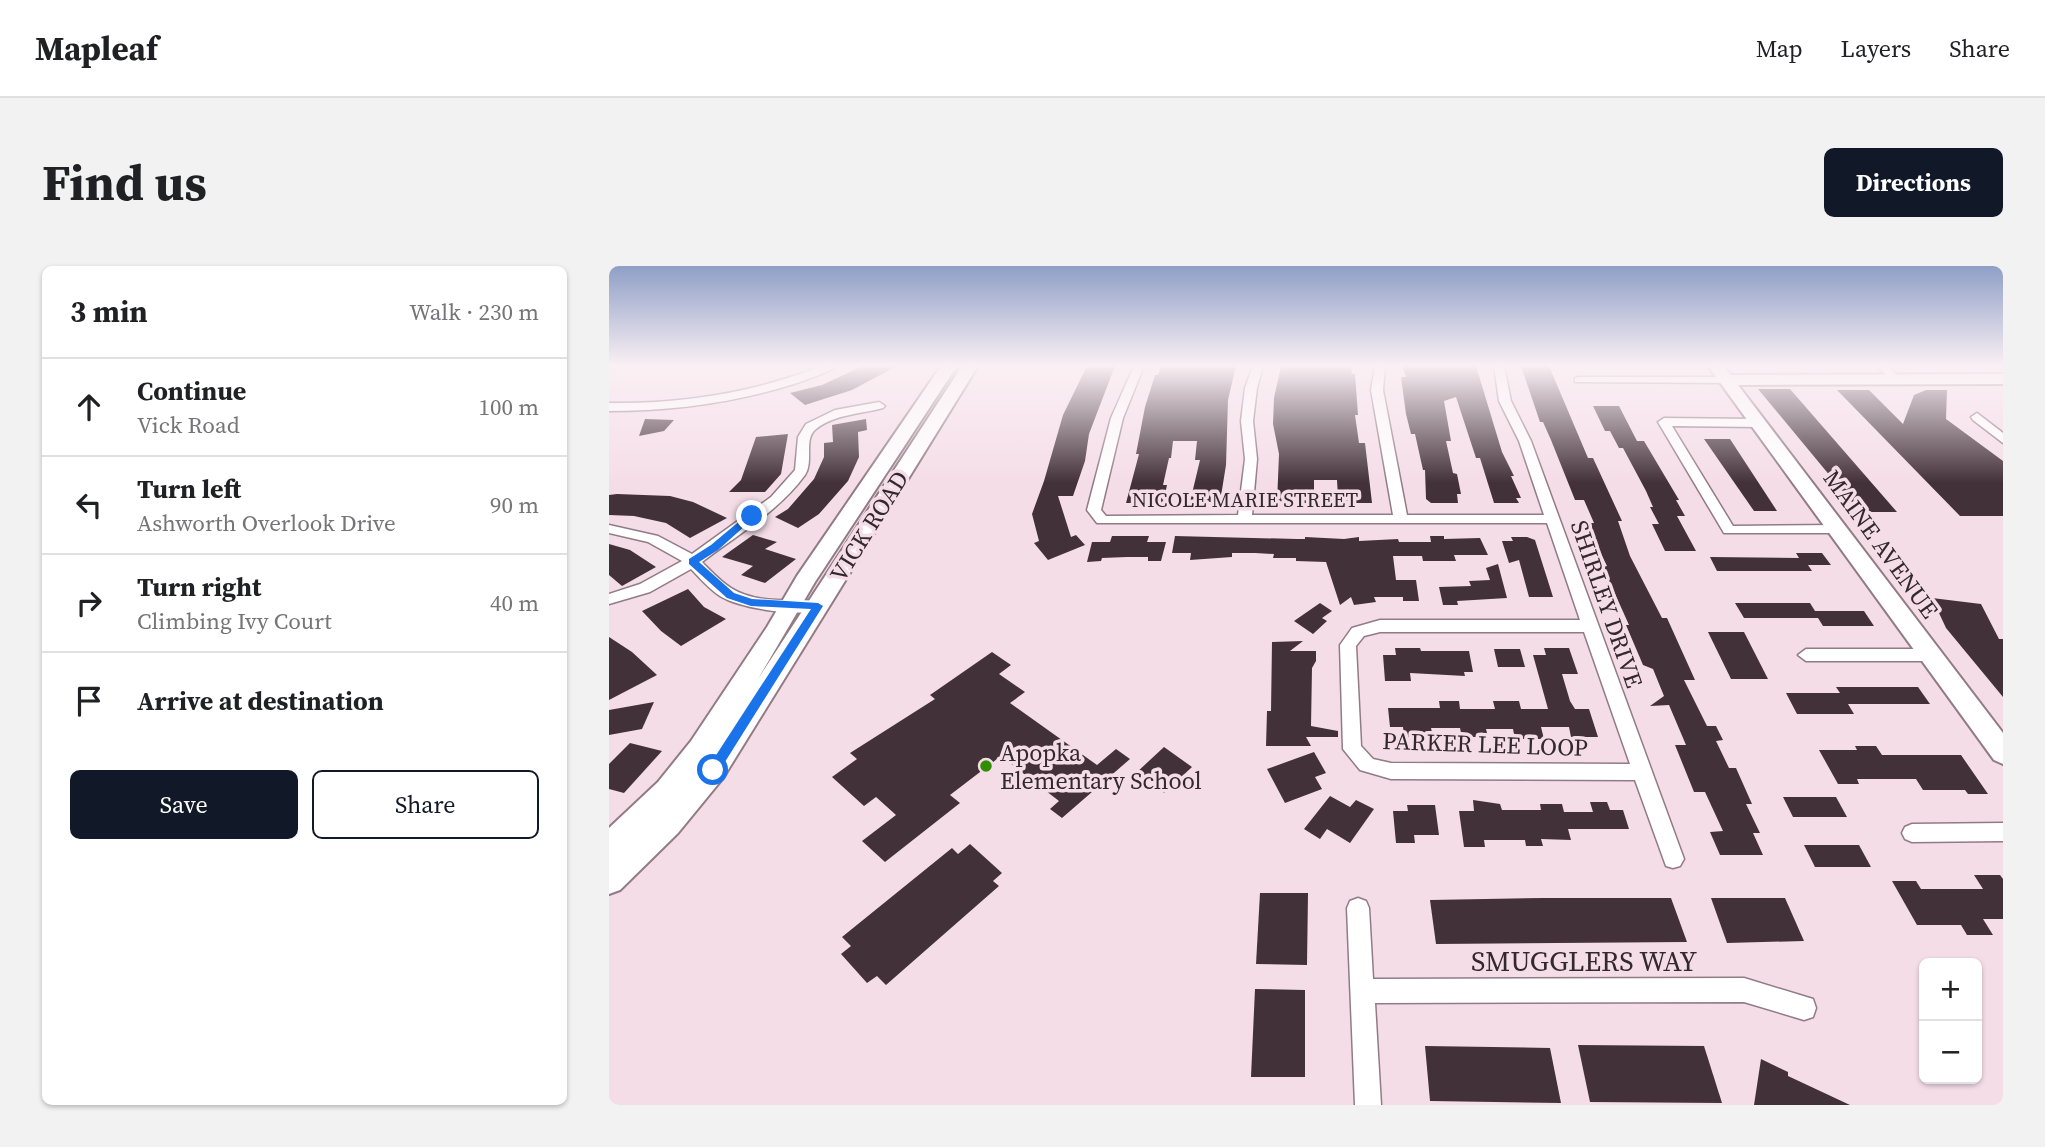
<!DOCTYPE html>
<meta charset="utf-8">
<style>
:root{--surface:#fff;--page:#f2f2f2;--text:#202124;--muted:#757577;--line:#e0e0e0;--accent:#111827}
body{margin:0;font-family:"Source Serif 4",serif;background:var(--page);color:var(--text)}
.controls{position:absolute;right:21px;bottom:21px;display:grid;overflow:hidden;border-radius:10px;box-shadow:0 2px 5px #0004}
.controls button{width:63px;height:63px;display:grid;place-items:center;padding:0;border:0;border-bottom:2px solid var(--line);background:var(--surface);color:var(--text);font:35px sans-serif}
.stop{position:absolute;width:21px;height:21px;margin:-16px;border:5px solid #1a73e8;border-radius:50%;background:#fff}
.stop.end{background:#1a73e8;border-color:#fff;box-shadow:0 2px 7px #0008}
.list{margin:0;padding:0;list-style:none}
h2{display:flex;justify-content:space-between;align-items:center;height:91px;margin:0;padding:0 28px;font-size:30px}
h2 small{font-size:23px;font-weight:400;color:var(--muted)}
.list li{display:grid;grid-template-columns:46px 1fr auto;gap:21px;align-items:center;box-sizing:border-box;height:98px;padding:0 28px;border-top:2px solid var(--line)}
.list b{display:block;font-size:26px;white-space:nowrap}
.list p{margin:0;font-size:23px;white-space:nowrap;color:var(--muted)}
.list em{font-size:23px;font-style:normal;color:var(--muted)}
.actions{display:flex;gap:14px;padding:21px 28px}
.actions a{flex:1;padding:16px 0;border:2px solid var(--accent);border-radius:10px;text-align:center;font-size:24px;color:var(--accent)}
.actions .main{background:var(--accent);color:#fff}
.icon{flex:none;width:38px;height:38px;fill:none;stroke:currentColor;stroke-width:2;stroke-linecap:round;stroke-linejoin:round}
.map{position:relative;flex:none;width:1394px;height:839px;overflow:hidden;border-radius:10px}
header{display:flex;align-items:center;gap:42px;box-sizing:border-box;height:98px;padding:0 35px;background:var(--surface);border-bottom:2px solid var(--line)}
header strong{font-size:33px}
nav{display:flex;gap:38px;margin-inline-start:auto;font-size:24px}
.intro{display:flex;align-items:center;justify-content:space-between;box-sizing:border-box;height:168px;padding:0 42px}
h1{margin:0;font-size:49px}
.button{padding:18px 32px;border-radius:10px;background:var(--accent);color:#fff;font-size:24px;font-weight:700}
main{display:flex;gap:42px;padding:0 42px}
aside{flex:1;background:var(--surface);border-radius:10px;box-shadow:0 2px 5px #0004}
.map>svg:first-child{display:block}
</style>
<header>
<strong>Mapleaf</strong>
<nav><a>Map</a><a>Layers</a><a>Share</a></nav>
</header>
<div class="intro"><h1>Find us</h1><a class="button">Directions</a></div>
<main>
<aside>
<h2>3 min<small>Walk · 230 m</small></h2>
<ul class="list">
<li><svg class="icon" aria-label="ahead" viewBox="0 0 24 24"><path d="M12 20V5M6 11l6-6 6 6"/></svg><div><b>Continue</b><p>Vick Road</p></div><em>100 m</em></li>
<li><svg class="icon" aria-label="left" viewBox="0 0 24 24"><path d="M17 20v-9H6M10 6l-5 5 5 5"/></svg><div><b>Turn left</b><p>Ashworth Overlook Drive</p></div><em>90 m</em></li>
<li><svg class="icon" aria-label="right" viewBox="0 0 24 24"><path d="M7 20v-9h11M14 6l5 5-5 5"/></svg><div><b>Turn right</b><p>Climbing Ivy Court</p></div><em>40 m</em></li>
<li><svg class="icon" aria-label="arrive" viewBox="0 0 24 24"><path d="M6 21V4h12l-3 4 3 4H6"/></svg><div><b>Arrive at destination</b></div></li>
</ul>
<div class="actions"><a class="main">Save</a><a>Share</a></div>
</aside>
<div class="map">
<svg width="1394" height="839" viewBox="0 0 1394 839">
<rect width="100%" height="100%" fill="#f5dde7"/>
<g fill="#43313a">
<polygon points="254,100 288,100 243,124 196,139 181,127 213,119"/>
<polygon points="478,100 506,100 480,168 476,195 464,230 449,230 462,271 467,269 476,279 439,294 425,277 430,275 423,248 435,215 454,149"/>
<polygon points="552,100 627,100 619,134 617,199 612,230 604,230 603,236 581,236 591,194 586,194 588,175 564,175 562,192 560,192 554,219 558,219 554,237 517,237 530,188 527,188 536,141 546,109 549,109"/>
<polygon points="672,100 742,100 743,108 746,108 749,149 746,149 750,177 756,177 763,237 736,237 736,231 729,231 728,214 705,214 705,231 697,231 697,237 668,237 670,188 664,158 665,132"/>
<polygon points="793,100 867,100 893,186 905,210 902,210 912,232 907,232 910,237 885,237 871,192 867,192 847,131 835,135 842,175 837,175 844,207 848,208 852,228 848,228 849,237 822,237 817,233 816,204 814,204 806,168 802,168 797,148 792,111 797,111"/>
<polygon points="912,100 940,100 979,192 984,192 1013,255 1009,255 1021,290 1053,352 1058,352 1086,414 1075,414 1098,460 1107,460 1114,474 1107,475 1120,502 1127,502 1143,538 1137,538 1151,567 1144,567 1154,589 1111,589 1101,566 1114,565 1096,526 1085,526 1066,479 1077,479 1060,439 1041,440 1055,430 1044,403 1034,399 1017,359 1020,359 994,301 998,300 977,257 985,257 975,234 966,234 942,174 934,156 931,156"/>
<polygon points="1149,123 1181,123 1288,246 1251,246"/>
<polygon points="1228,124 1260,124 1294,158 1305,129 1317,124 1338,124 1337,153 1394,195 1394,250 1351,250"/>
<polygon points="984,140 1010,140 1028,175 1035,175 1070,234 1067,234 1076,250 1068,250 1087,285 1056,285 1043,258 1050,258 1041,241 1044,241 1037,225 1014,182 1010,182 1001,165 996,165"/>
<polygon points="36,153 65,154 55,165 30,170"/>
<polygon points="257,153 258,164 249,166 250,191 239,215 210,248 189,262 166,251 179,243 205,213 215,191 215,177 224,176 223,159"/>
<polygon points="179,168 172,208 156,226 120,226 132,214 147,171"/>
<polygon points="1095,173 1121,173 1168,245 1145,245"/>
<polygon points="8,228 61,230 84,236 118,252 81,272 57,257 25,250 0,249 0,229"/>
<polygon points="144,269 168,276 156,283 187,293 156,317 132,309 144,300 113,291"/>
<polygon points="503,270 540,270 538,276 557,276 552,295 539,295 539,291 518,291 493,292 492,295 478,296 483,276 501,276"/>
<polygon points="566,270 688,273 696,273 696,271 735,273 750,271 750,275 789,273 790,276 822,276 821,270 835,270 835,273 871,272 879,289 845,289 847,295 814,295 813,290 784,290 787,314 807,314 810,335 794,335 794,331 765,331 767,336 745,339 742,331 731,339 717,296 687,295 687,292 664,292 665,288 646,287 623,287 623,291 581,294 582,287 563,287"/>
<polygon points="902,271 918,271 926,274 944,331 920,331 910,294 900,297 893,275 904,275"/>
<polygon points="0,278 21,284 47,301 13,320 0,309"/>
<polygon points="1187,287 1213,287 1222,299 1199,299 1203,305 1108,305 1101,291 1190,292"/>
<polygon points="889,298 898,332 848,335 849,339 834,339 830,321 862,320 860,315 881,314 877,302"/>
<polygon points="79,323 95,341 117,353 72,380 52,365 33,345"/>
<polygon points="1323,332 1372,338 1390,373 1394,373 1394,431 1337,362"/>
<polygon points="711,337 723,345 713,352 718,355 704,368 685,355"/>
<polygon points="1126,337 1201,337 1206,345 1255,345 1265,360 1214,360 1209,352 1135,352"/>
<polygon points="1099,366 1135,366 1159,413 1122,413"/>
<polygon points="0,371 23,386 48,409 0,434"/>
<polygon points="694,375 681,385 707,385 707,395 703,402 702,460 729,465 729,471 697,471 702,480 657,480 658,445 662,445 663,376"/>
<polygon points="786,382 811,382 812,385 860,385 864,406 855,406 856,410 801,407 802,415 776,415 774,389 787,389"/>
<polygon points="935,382 960,382 969,408 953,408 961,435 966,443 980,443 989,471 962,471 960,461 932,461 935,473 906,473 904,463 877,463 879,471 853,471 851,462 822,462 824,471 795,471 794,461 781,461 779,442 831,442 830,435 850,435 851,443 886,443 884,435 910,435 912,443 939,443 924,389 937,389"/>
<polygon points="885,383 911,383 916,401 889,401"/>
<polygon points="383,386 402,399 390,408 416,426 401,437 488,499 507,483 521,493 453,552 441,543 450,535 392,490 341,529 351,537 276,596 253,575 287,549 267,531 255,540 223,511 248,493 241,487 326,433 321,429"/>
<polygon points="1227,421 1309,421 1321,438 1239,438 1245,448 1188,448 1177,427 1231,427"/>
<polygon points="45,436 33,463 0,469 0,444"/>
<polygon points="21,477 53,485 15,527 0,523 0,498"/>
<polygon points="1246,480 1267,480 1273,489 1352,489 1379,528 1359,528 1356,524 1314,524 1307,513 1248,513 1250,518 1229,518 1210,484 1248,484"/>
<polygon points="555,481 583,501 555,527 527,507"/>
<polygon points="705,486 717,507 706,511 713,523 676,537 658,503"/>
<polygon points="721,530 741,541 747,534 765,543 741,577 718,563 711,573 695,563"/>
<polygon points="1174,531 1227,531 1238,551 1184,551"/>
<polygon points="864,534 891,538 893,544 932,544 931,538 953,538 955,546 984,546 981,536 998,536 1001,544 1014,544 1020,563 959,563 962,574 932,573 934,580 917,580 916,574 875,574 876,581 855,581 850,545 865,545"/>
<polygon points="798,539 826,539 830,569 805,569 806,577 787,577 784,545 799,545"/>
<polygon points="361,578 393,607 384,615 390,620 277,719 268,710 258,717 232,688 242,680 233,671 343,582 349,588"/>
<polygon points="1195,579 1250,579 1262,601 1206,601"/>
<polygon points="1365,609 1391,609 1394,613 1394,653 1374,653 1384,669 1358,669 1352,659 1308,659 1283,615 1307,615 1312,623 1374,623"/>
<polygon points="651,627 699,627 698,699 647,698"/>
<polygon points="934,632 1062,632 1078,676 827,678 821,634"/>
<polygon points="1102,632 1176,632 1195,675 1118,677"/>
<polygon points="646,723 696,724 696,811 642,811"/>
<polygon points="969,779 1095,780 1113,837 981,836"/>
<polygon points="816,780 941,782 952,837 821,835"/>
<polygon points="1152,793 1179,806 1179,810 1241,839 1145,839"/>
</g>
<g fill="none" stroke-linecap="round" stroke-linejoin="round">
<g stroke="#917b85" stroke-width="3">
<g id="street">
<path d="M213,100H227C217,108 201,112 188,117C126,137 64,145 0,145V137C74,138 143,127 213,100Z"/>
<path d="M525,100H535L514,152L492,244L497,250L629,249L636,193L632,155L636,122L644,100H654L648,122L644,155L648,193L643,249H784L762,124L766,100H776L774,124L798,249H935L910,175L890,135L885,100H895L902,135L922,175L1075,593L1071,600L1064,602L1057,600L1026,514L782,513L751,504L734,483L731,379L743,362L771,354H971L938,257H488L478,244L502,152ZM771,366H975L1021,498L782,497L764,493L752,480L747,380L755,370Z"/>
<polygon points="1268,100 1279,100 1293,113 1283,115"/>
<polygon points="970,111 1118,111 1124,114 1118,117 966,116 966,112"/>
<path d="M270,136L276,140L274,142C252,148 226,148 207,163C194,173 205,196 196,209C170,245 128,269 93,296C102,305 111,315 122,322C147,338 181,333 209,335L215,336L217,340L215,344C190,351 132,343 111,330C100,323 91,312 82,303L41,326L0,338V328L31,318L73,295L39,276L0,267V259L49,270L83,288L162,231L186,204L189,171L197,158L226,144Z"/>
<polygon points="1368,147 1394,167 1394,177 1364,154 1362,151"/>
<polygon points="1055,152 1150,153 1156,157 1150,161 1063,160 1124,260 1229,259 1236,263 1229,267 1115,267 1049,156"/>
<polygon points="1197,383 1321,383 1329,389 1321,395 1197,395 1189,389"/>
<polygon points="1394,557 1394,575 1303,576 1296,573 1293,567 1296,561 1303,558"/>
<polygon points="749,632 757,635 760,642 764,713 1135,712 1204,733 1207,742 1204,751 1195,754 1135,736 766,737 772,839 746,839 738,642 741,635"/>
</g>
</g>
<g stroke="#917b85" stroke-width="4">
<g id="secondary">
<polygon points="332,100 348,100 206,316 149,413 353,100 369,100 114,512 69,567 11,624 0,628 0,562 49,516 82,475 158,361 188,310"/>
<polygon points="1099,100 1115,100 1122,109 1394,108 1394,118 1129,119 1394,467 1394,498 1385,494"/>
</g>
</g>
<use href="#street" fill="#fff" fill-rule="evenodd"/>
<use href="#secondary" fill="#fff" fill-rule="evenodd"/>
</g>
<linearGradient id="sky" x2="0" y2="1"><stop stop-color="#8f9fc6"/><stop offset="0.46" stop-color="#faf0f4"/><stop offset="1" stop-color="#faf0f4" stop-opacity="0"/></linearGradient>
<rect width="1394" height="217" fill="url(#sky)"/>
<polygon fill="#1a73e8" points="139,248 147,250 109,284 90,296 125,327 143,333 209,337 214,340 109,507 100,507 100,500 202,343 142,340 118,332 80,298 80,293 102,279"/>
<circle fill="#308e00" stroke="#f5dde7" stroke-width="2.5" cx="377" cy="500" r="7"/>
<g text-anchor="middle" dominant-baseline="central" stroke-width="7" stroke-linejoin="round" paint-order="stroke">
<g font-size="21" fill="#32292d" stroke="#f5dde7">
<text x="636" y="233">NICOLE MARIE STREET</text>
</g>
<g font-size="24" fill="#32292d" stroke="#f5dde7">
<text transform="translate(260 260) rotate(-58)">VICK ROAD</text>
<text transform="translate(1272 278) rotate(54)">MAINE AVENUE</text>
<text transform="translate(998 338) rotate(71)">SHIRLEY DRIVE</text>
<text transform="translate(876 478) rotate(2)">PARKER LEE LOOP</text>
</g>
<g font-size="24" fill="#32292d" stroke="#f5dde7" text-anchor="start">
<text x="391" y="486">Apopka<tspan x="391" dy="28">Elementary School</tspan></text>
</g>
<g font-size="28" fill="#32292d" stroke="#f5dde7">
<text x="975" y="695">SMUGGLERS WAY</text>
</g>
</g>
</svg>
<div class="controls">
<button>+</button>
<button>−</button>
</div>
<div class="stop" style="left:104px;top:504px"></div>
<div class="stop end" style="left:143px;top:250px"></div>
</div>
</main>
